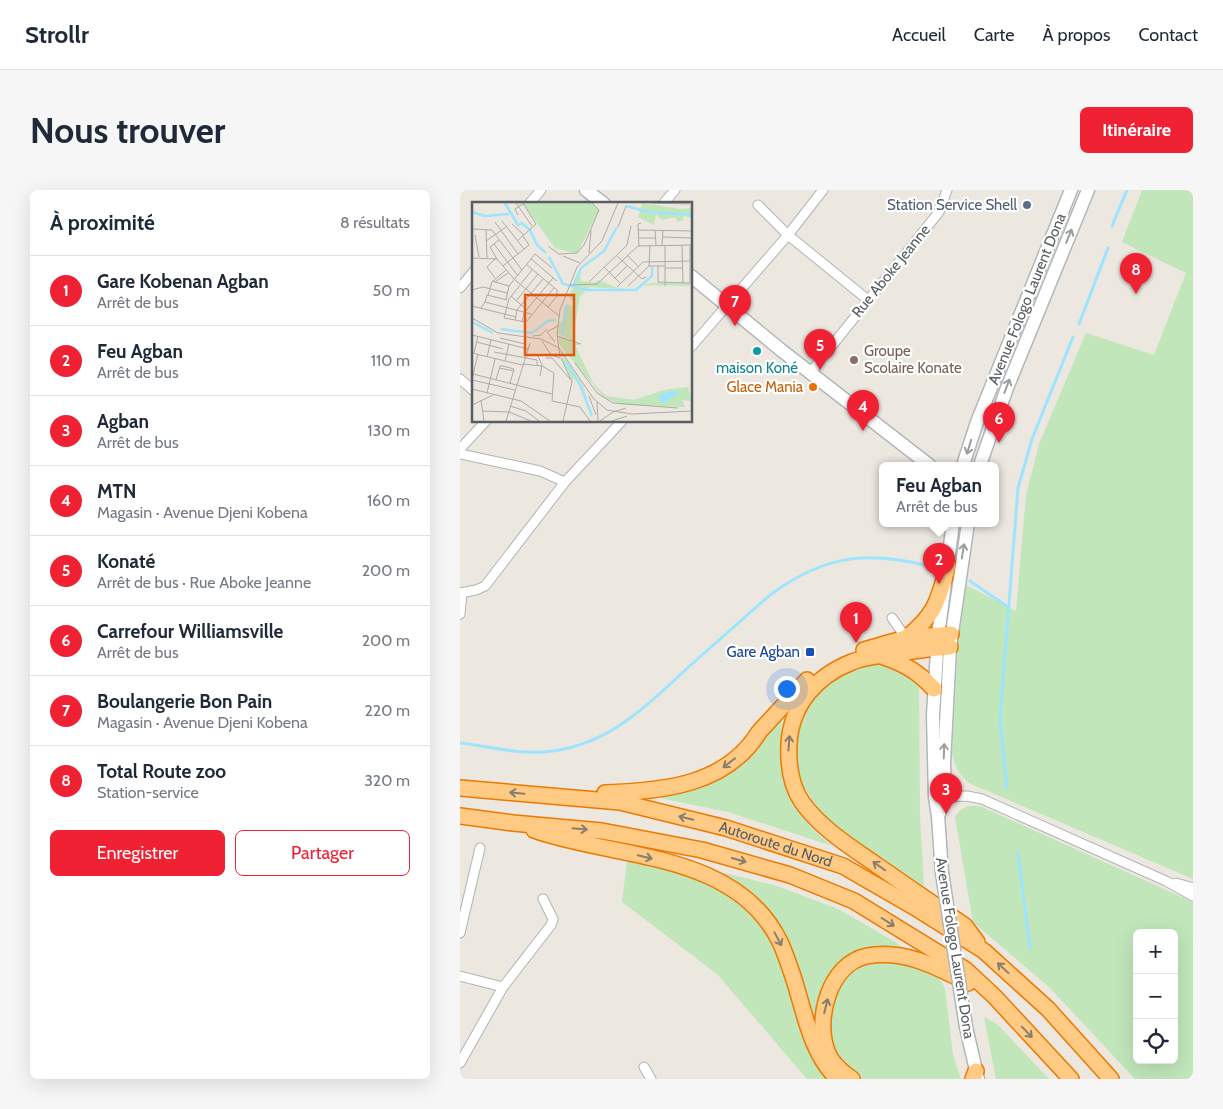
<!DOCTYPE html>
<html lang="fr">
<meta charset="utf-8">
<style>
:root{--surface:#fff;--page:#f6f6f7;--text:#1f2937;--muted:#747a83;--line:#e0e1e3;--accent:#f12134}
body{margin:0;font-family:Cabin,sans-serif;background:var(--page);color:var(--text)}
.controls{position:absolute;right:15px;bottom:15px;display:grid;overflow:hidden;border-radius:8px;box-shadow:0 5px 20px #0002}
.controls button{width:45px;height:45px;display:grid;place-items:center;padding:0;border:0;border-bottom:1px solid var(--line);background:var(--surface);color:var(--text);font:25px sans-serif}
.you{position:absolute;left:326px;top:498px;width:18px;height:18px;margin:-12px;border:4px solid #fff;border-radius:50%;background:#1a73e8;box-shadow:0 0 0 8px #1a73e833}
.badge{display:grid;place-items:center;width:32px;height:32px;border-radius:50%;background:var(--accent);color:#fff;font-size:16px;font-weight:700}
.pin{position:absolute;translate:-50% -41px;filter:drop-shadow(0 1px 2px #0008)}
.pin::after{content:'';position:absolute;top:26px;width:18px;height:15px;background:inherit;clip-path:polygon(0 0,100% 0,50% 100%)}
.popup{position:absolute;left:419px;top:272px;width:120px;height:65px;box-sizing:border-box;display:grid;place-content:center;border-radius:8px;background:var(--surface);filter:drop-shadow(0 1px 4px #0005);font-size:16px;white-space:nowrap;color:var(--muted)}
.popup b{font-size:19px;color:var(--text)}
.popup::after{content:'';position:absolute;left:50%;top:100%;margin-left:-10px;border:10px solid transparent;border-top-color:var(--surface)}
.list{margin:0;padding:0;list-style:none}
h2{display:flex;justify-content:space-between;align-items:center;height:65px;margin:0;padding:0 20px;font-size:21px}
h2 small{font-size:16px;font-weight:400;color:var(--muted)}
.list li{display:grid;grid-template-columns:32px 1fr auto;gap:15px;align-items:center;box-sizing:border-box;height:70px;padding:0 20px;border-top:1px solid var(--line)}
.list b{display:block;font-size:19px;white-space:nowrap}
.list p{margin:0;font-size:16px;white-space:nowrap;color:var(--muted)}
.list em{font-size:16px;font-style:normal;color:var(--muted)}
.actions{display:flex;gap:10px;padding:15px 20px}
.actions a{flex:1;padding:11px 0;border:1px solid var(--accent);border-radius:8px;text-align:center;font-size:18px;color:var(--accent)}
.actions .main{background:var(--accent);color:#fff}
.icon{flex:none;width:28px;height:28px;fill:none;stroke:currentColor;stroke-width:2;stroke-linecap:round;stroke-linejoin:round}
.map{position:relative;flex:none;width:733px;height:889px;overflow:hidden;border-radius:8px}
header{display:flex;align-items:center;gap:30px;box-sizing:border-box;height:70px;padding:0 25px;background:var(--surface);border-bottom:1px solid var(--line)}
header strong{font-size:24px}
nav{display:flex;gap:28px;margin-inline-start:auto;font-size:18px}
.intro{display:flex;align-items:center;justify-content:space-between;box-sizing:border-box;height:120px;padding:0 30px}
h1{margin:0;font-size:35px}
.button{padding:12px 22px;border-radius:8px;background:var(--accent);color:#fff;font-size:18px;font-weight:700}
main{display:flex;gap:30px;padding:0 30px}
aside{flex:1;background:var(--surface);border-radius:8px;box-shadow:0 5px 20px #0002}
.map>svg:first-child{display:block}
</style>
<header>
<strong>Strollr</strong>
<nav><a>Accueil</a><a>Carte</a><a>À propos</a><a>Contact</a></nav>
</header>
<div class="intro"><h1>Nous trouver</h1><a class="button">Itinéraire</a></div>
<main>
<aside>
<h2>À proximité<small>8 résultats</small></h2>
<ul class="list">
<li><span class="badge">1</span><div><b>Gare Kobenan Agban</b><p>Arrêt de bus</p></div><em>50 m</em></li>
<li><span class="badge">2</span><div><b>Feu Agban</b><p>Arrêt de bus</p></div><em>110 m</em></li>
<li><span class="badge">3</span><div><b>Agban</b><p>Arrêt de bus</p></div><em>130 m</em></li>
<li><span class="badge">4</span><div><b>MTN</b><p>Magasin · Avenue Djeni Kobena</p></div><em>160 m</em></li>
<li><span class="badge">5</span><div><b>Konaté</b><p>Arrêt de bus · Rue Aboke Jeanne</p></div><em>200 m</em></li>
<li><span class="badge">6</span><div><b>Carrefour Williamsville</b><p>Arrêt de bus</p></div><em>200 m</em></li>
<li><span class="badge">7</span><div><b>Boulangerie Bon Pain</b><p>Magasin · Avenue Djeni Kobena</p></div><em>220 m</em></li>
<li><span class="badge">8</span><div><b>Total Route zoo</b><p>Station-service</p></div><em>320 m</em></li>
</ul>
<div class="actions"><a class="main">Enregistrer</a><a>Partager</a></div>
</aside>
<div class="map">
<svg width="733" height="889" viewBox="0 0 733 889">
<rect width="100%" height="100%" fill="#ece7df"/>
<g fill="#c1e6ba" fill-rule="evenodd">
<path d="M682,0H733V689L509,593C499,584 495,577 492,563L498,456L506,395L556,421L566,305L579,254L626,143L694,165L726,83L662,52Z"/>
<path d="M416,473L436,478L459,492L460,627L464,696C414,663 329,623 336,552C337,541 342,530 347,520C360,492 387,476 416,473Z"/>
<path d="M322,529C322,545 319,569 322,584C328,614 349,638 372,656L268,622L200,608C225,601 251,596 272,578C289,563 303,543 322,529Z"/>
<path d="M508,616H520L733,712V889H675L590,798L513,732L495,627L500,620ZM677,743H714V870H677Z"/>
<polygon points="167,671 265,683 317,696 378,719 437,753 479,787 485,799 493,865 501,889 347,889 257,784 162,712"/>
<polygon points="524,827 537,834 589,889 536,889"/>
</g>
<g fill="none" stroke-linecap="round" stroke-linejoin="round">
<g stroke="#9de5ff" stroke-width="3">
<polyline points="652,36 667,0"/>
<polyline points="619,134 648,58"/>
<polyline points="510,391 548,417"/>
<path d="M0,553C27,556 56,564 83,562C149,557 187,515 233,473C259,450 285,427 310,405C363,366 405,360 468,376"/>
<polyline points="547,598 540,529 558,298 572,249 613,147"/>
<polyline points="558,663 570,758"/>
</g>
<g stroke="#b0b4b8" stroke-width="11">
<g id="street">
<polyline points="69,14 81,0"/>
<polyline points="203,14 215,0"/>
<polyline points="298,15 328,45 408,110"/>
<polyline points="0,98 14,81"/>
<polyline points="231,157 328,45 363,0"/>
<polyline points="350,183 479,22 487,0"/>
<polyline points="0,189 14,201"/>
<polyline points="0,259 26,231"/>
<polyline points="0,264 80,281 105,292"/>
<polyline points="0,403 16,400 25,396 105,292 162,231"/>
<polyline points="0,424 2,403"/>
<polyline points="432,428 446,448 449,449"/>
<polyline points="480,607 507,606 522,609 706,691 733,706"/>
<polyline points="716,693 733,698"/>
<polyline points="0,743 20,658"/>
<polyline points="0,786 43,797"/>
<polyline points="0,873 43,797 91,735 93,729 83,709"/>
<polyline points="184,877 191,889"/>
</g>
</g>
<g stroke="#b1b7bb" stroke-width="15">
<g id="secondary">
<polyline points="126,0 144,14"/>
<polyline points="231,86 321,160 469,275"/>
<polyline points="503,275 517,232 611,0"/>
<polyline points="520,275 547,198 628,0"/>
<polyline points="479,624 485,607 484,573 490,457 508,333"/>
<polyline points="482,683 478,626 475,607 473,525 478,446 493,333"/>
<polyline points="506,837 518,889"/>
</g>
</g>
<g stroke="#ec7900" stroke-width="18">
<g id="highway">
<path d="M446,448C476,424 478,411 488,375"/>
<path d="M490,457C472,458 454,461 437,463C422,466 406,466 392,472C356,486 331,515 329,554C328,574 331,596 342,612C361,639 391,657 418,676C447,696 476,716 505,736L517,752"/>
<polyline points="404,460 446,448 491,444"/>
<path d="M424,467C447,475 458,482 474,499"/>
<path id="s1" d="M0,598L160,612L266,638L383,676L454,717L524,761L588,819L651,889"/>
<path d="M145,603C202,601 266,596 299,542L347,490"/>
<polyline points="0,626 53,633 142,641 242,660 330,685 394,711 506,780 534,806 611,889"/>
<path d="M74,640C155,669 274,661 319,750C323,757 326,767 329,775C343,811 348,862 378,889"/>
<path d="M392,889C382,882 371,873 367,861C355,829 369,774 407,766C444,759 477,777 508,793"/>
<polyline points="513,889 516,881"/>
</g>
</g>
<use href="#street" stroke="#fff" stroke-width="9"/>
<use href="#secondary" stroke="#fff" stroke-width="12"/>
<use href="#highway" stroke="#ffca84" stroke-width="15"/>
<g stroke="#b1b7bb" stroke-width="15" stroke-linecap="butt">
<polyline id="secondary-bridge" points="482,683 506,837"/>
</g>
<use href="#secondary-bridge" stroke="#fff" stroke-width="12"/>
</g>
<defs><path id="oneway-shaft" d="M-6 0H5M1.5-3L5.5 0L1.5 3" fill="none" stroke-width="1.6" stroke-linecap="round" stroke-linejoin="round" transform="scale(1.25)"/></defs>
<g stroke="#9b9ea0">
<use href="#oneway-shaft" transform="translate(609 46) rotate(-67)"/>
<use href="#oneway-shaft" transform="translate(547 196) rotate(-69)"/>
<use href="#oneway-shaft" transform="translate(509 257) rotate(107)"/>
<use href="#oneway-shaft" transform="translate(503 361) rotate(-81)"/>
<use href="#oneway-shaft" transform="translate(484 561) rotate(-88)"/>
</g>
<g stroke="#8a7e6c">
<use href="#oneway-shaft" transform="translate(329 553) rotate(-86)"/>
<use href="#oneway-shaft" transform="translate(269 573) rotate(142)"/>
<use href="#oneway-shaft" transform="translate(57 603) rotate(-175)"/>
<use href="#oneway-shaft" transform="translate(226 628) rotate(-166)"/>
<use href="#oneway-shaft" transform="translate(120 639) rotate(5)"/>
<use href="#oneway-shaft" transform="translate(185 667) rotate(13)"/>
<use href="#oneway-shaft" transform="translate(279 670) rotate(16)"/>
<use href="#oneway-shaft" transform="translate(419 676) rotate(-145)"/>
<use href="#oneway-shaft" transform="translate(428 732) rotate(32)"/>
<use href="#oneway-shaft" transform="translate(318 749) rotate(62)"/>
<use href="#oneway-shaft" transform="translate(543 778) rotate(-137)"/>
<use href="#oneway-shaft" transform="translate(366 816) rotate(-76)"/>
<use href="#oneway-shaft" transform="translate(567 842) rotate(46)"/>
</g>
<circle fill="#5c6f8a" stroke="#fff" stroke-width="2" cx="567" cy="15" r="5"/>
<circle fill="#0f9aa8" stroke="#fff" stroke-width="2" cx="297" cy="161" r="5"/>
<circle fill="#8d6e63" stroke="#fff" stroke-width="2" cx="394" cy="170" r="5"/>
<circle fill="#e8710a" stroke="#fff" stroke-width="2" cx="353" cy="197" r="5"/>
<rect fill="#1a4fb4" stroke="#fff" stroke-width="2" x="345" y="457" width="10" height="10" rx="2.5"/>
<g text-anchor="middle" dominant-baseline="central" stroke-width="4.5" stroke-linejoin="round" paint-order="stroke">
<g font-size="15" fill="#4e5e75" stroke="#fff" text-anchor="end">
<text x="557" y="15">Station Service Shell</text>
</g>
<g font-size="15" fill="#585e61" stroke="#fff">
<text transform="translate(431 81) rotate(-51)">Rue Aboke Jeanne</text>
<text transform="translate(567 109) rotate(-68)">Avenue Fologo Laurent Dona</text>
<text stroke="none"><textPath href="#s1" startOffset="322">Autoroute du Nord</textPath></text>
<text transform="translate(495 758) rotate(81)">Avenue Fologo Laurent Dona</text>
</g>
<g font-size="15" fill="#785e54" stroke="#fff" text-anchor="start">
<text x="404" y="161">Groupe<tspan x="404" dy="17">Scolaire Konate</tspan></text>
</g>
<g font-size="15" fill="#0d838f" stroke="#fff">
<text x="297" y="178">maison Koné</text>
</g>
<g font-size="15" fill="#c56008" stroke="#fff" text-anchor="end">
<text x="343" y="197">Glace Mania</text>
</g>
<g font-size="15" fill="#164399" stroke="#fff" text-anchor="end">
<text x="340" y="462">Gare Agban</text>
</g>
</g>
<g transform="translate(12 12)">
<rect width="220" height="220" fill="#ece7df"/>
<path d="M40,1H120L127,8L105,52L83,46L53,4ZM170,1L209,7L218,6L220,1V16L212,14L211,18L206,20L203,15L190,18L184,12L182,23L166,15ZM108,68L109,79L122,81L127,78L148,87L180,81H218L220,84L168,83L150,87L117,85L108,94L102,128L103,139L109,142L86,132L87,119L90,121L95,102L100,104L102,99L97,96ZM87,134L109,143H103L121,181L134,194L162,198L192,188L216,185L220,181L216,186L220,199L210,198L213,205L153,203L132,196L87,142ZM88,149L111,183L121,217L107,184L101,175V180L91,160Z" fill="#c1e6ba"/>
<path d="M210,189L190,202L186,194L194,190Z" fill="#9de5ff"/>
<path fill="none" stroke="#9de5ff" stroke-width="2.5" d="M33,1L46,23L50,21L58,28L65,43L74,51M154,4L177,10L220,13M0,10L13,14L37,12M77,55L91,82L115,88H164L180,74V65M102,82L109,66L132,49L145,25M0,120L21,131M29,127L60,131L76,119L84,118M90,133L94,103M94,160L107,180L120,214"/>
<path fill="none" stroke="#adaca9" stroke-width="1" d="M44,1L60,24M179,1L218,2M46,13L43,7L51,2M30,19L52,47M23,20L46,52M40,22L52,33M146,25L154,4M0,27L20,28L50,68M14,28L15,56M166,28L220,29M183,28L184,43M3,33L7,55M190,35L220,36M166,36H184M14,39L34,25M45,39L64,22L51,1M22,42L46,74M190,43L191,28M193,43V84M210,43L211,81M76,44L87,52L105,51L112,43L127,8L120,1M167,44L166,22L169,21M117,51L119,28M155,53L166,64M91,54L108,61M145,54L170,77L174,75M0,56L25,57L43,78L87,114M25,57L18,45L27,38M59,57L85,79M55,63L85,88V94L76,105M31,64L57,43L51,34M177,64L178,43M186,64V80L218,81V43M132,65L148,81M193,66H211M60,68L37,97L32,116L54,120L82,86M23,76L15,65L24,56M143,76L155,64M20,79L37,84M23,80L36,71M117,80L155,43L159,24M98,83L125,82L166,44L220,43M156,84L177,64H193M145,85L171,60L218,59M0,88L11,85L35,91M16,93L20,80L34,68M39,94L55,108M34,98L37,84L63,52L80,66M44,99L66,72M13,100L15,93L35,98M0,104L44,115M9,106L13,100L59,112M0,116L26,131L69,137L87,146L121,196L135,208L160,212L220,209M43,118L45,108L71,77M50,120L52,111L81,76M0,133L56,147M61,134L69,133L75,127M85,134L109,142M28,136L53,142M70,139L79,153L88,156M5,140L31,147M83,140L75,130L86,124M22,150L65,158V163M0,151L50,163M2,151L6,134M65,152L70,163L68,174M15,155L19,138M88,155L85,132L88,108L105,65L130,39L146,1M74,156H80L98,177M89,156L100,180L91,219M33,159L37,142M103,161L125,191L141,201L206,206M50,162L70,164L82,171L80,199L108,205L118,219M27,166L42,169M1,172L80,192M0,177L6,152M0,178L43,188M24,178L28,164H31L42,167L38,181M0,187L49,199L78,219M15,191L23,157M117,194L124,213M9,198L12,219M125,200L126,219M0,203L21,193M38,204L54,209L67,219M10,209L37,210L59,219M34,219L58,141M128,219L141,210L154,206M140,219L155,214"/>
<path fill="#e15910" fill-opacity="0.15" stroke="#e15910" stroke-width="2.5" d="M53,93H102V153H53Z"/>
<rect width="220" height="220" fill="none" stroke="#585e61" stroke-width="2.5"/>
</g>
</svg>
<div class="controls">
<button>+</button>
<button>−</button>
<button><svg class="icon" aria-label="locate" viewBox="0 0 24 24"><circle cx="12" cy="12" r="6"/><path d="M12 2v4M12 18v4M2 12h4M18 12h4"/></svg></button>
</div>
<div class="you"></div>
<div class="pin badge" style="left:396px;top:453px">1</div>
<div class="pin badge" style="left:479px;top:394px">2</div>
<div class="popup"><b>Feu Agban</b>Arrêt de bus</div>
<div class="pin badge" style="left:486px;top:624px">3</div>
<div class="pin badge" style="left:403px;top:241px">4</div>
<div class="pin badge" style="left:360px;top:180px">5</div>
<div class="pin badge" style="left:539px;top:253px">6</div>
<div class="pin badge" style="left:275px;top:136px">7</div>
<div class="pin badge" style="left:676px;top:104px">8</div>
</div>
</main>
